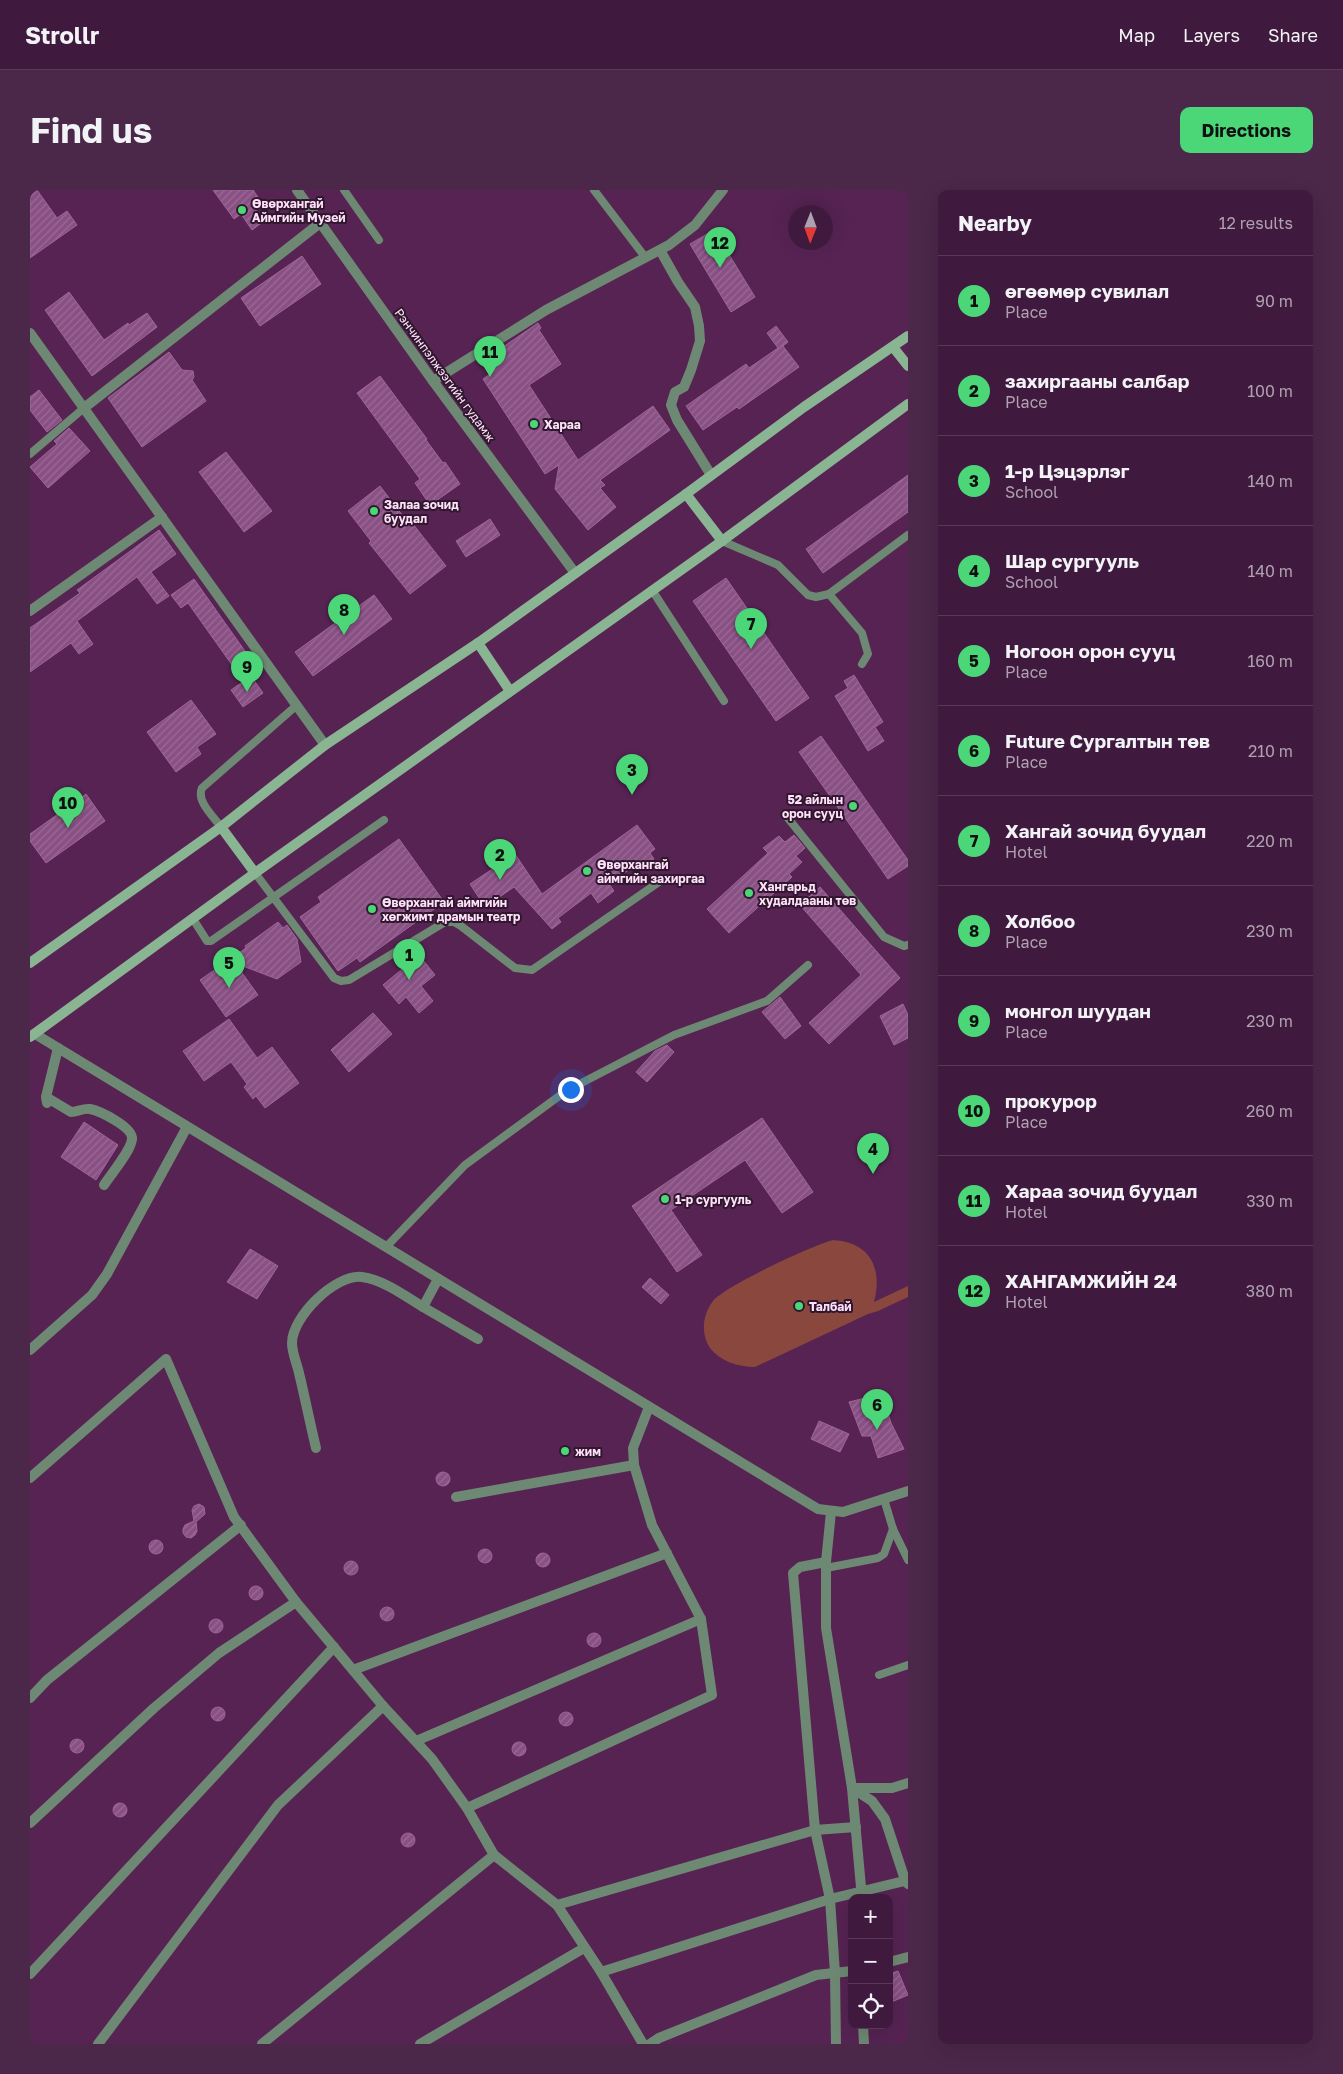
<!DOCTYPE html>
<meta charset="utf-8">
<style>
:root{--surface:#401a3e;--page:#4b2749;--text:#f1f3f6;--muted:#aea1b0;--line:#593858;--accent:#4bd677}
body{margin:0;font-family:"Golos Text",sans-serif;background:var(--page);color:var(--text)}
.controls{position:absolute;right:15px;bottom:15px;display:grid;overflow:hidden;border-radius:10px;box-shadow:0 5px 20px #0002}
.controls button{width:45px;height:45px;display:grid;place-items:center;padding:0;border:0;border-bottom:1px solid var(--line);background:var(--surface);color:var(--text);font:25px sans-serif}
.compass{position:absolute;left:758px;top:15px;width:45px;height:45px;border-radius:50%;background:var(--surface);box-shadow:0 5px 20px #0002;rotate:181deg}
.you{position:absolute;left:540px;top:899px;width:18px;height:18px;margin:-12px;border:4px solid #fff;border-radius:50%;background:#1a73e8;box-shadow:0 0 0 8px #1a73e833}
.badge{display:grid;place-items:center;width:32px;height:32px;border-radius:50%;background:var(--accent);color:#111;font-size:16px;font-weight:700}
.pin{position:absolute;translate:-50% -41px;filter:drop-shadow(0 1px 2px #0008)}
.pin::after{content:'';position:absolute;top:26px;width:18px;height:15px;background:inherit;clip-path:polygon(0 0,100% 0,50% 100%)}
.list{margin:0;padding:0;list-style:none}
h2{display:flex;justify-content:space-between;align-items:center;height:65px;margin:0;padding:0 20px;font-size:21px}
h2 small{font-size:16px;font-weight:400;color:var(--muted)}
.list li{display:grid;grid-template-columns:32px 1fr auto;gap:15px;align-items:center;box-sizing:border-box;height:90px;padding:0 20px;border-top:1px solid var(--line)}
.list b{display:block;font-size:19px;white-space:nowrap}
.list p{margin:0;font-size:16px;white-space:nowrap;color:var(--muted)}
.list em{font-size:16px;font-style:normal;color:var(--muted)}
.icon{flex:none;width:28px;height:28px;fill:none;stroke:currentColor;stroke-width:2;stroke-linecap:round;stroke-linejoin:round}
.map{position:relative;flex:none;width:878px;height:1854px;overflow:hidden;border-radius:10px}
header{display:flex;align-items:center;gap:30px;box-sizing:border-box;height:70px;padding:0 25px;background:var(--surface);border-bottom:1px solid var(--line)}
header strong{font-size:24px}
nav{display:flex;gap:28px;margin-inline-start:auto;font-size:18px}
.intro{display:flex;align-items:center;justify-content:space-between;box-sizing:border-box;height:120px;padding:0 30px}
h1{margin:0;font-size:35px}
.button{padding:12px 22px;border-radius:10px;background:var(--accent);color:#111;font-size:18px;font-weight:700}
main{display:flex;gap:30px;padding:0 30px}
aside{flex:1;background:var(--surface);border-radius:10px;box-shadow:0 5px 20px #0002}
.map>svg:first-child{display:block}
</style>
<header>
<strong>Strollr</strong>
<nav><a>Map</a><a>Layers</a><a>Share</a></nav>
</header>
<div class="intro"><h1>Find us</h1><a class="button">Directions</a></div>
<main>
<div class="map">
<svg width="878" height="1854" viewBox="0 0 878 1854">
<defs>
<pattern id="building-hatch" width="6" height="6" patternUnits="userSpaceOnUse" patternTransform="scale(1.25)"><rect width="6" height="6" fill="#895084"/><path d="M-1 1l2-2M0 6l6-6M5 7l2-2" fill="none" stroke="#9b6996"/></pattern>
</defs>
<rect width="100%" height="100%" fill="#562353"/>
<path fill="#8a473d" d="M803,1050C840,1052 853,1078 844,1112L878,1096V1107L848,1121L838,1124L725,1177C708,1177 690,1171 680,1158C670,1143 673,1124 683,1111C695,1096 783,1055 803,1050Z"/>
<g fill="url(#building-hatch)" stroke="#9e6698">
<polygon points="0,0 7,0 27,28 37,21 47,35 0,68"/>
<polygon points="183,0 223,0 230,10 222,15 234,31 222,40 211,24 204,29"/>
<polygon points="684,40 725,107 701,122 660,54"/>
<polygon points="272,66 291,94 230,136 211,108"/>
<polygon points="39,102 74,150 98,133 99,135 117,123 127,137 62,186 15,120"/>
<polygon points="508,133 511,138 509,140 531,174 499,195 548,270 623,216 640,240 570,290 575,295 570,298 586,317 558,340 525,299 529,275 515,284 453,189 460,184 451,172"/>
<polygon points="746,136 758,152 753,156 769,177 709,219 707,217 673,240 656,216 716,174 719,178 748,158 737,143"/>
<polygon points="139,162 152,180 163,181 164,187 162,190 176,211 112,257 78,208"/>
<polygon points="350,186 397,249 396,250 413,273 415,272 430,294 400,315 385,293 390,289 327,203"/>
<polygon points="9,200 32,230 17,242 0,220 0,207"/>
<polygon points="39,238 60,261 18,298 0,277 27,254 24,251"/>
<polygon points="196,262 242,321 214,342 169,282"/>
<polygon points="878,285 878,322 793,383 776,359"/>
<polygon points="350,296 373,326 375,324 416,376 380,404 339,353 341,351 318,321"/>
<polygon points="460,329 470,345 436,367 426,351"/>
<polygon points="129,340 146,364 121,382 139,406 127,414 107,387 47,431 63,454 49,464 41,453 0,482 0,438 50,403 47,400"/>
<polygon points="696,388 779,508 746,531 663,411"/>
<polygon points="164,389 222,471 207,482 158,413 151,418 141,405"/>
<polygon points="344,405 362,429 283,486 265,462"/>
<polygon points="824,485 853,532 845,537 854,551 838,561 805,506 818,498 814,491"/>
<polygon points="221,486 233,503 213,517 201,500"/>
<polygon points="161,510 186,544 167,557 171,564 146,582 117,542"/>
<polygon points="791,546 878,670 878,676 858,689 769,562"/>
<polygon points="56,604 75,631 16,673 0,651 0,644"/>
<polygon points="607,635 625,659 620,663 624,669 614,676 611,671 579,694 584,701 568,713 561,703 528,728 531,732 522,739 484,697 455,717 440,694 485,664 512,704"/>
<polygon points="764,645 775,658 766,666 772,672 759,684 762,687 699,743 677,719 738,663 733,658 749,646 755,652"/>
<polygon points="369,649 414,712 330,772 327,768 308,781 270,727 291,712 288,707"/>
<polygon points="790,697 870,788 799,854 779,833 831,785 770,715"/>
<polygon points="248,732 253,738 257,735 267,749 271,772 247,789 205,773 228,805 196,827 170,790 216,758 215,756"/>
<polygon points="389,765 405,785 391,796 403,811 389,823 376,807 369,814 353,795"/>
<polygon points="750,807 771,836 755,849 732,822"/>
<polygon points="873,814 878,825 878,848 864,855 850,826"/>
<polygon points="343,823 362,844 319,882 301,860"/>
<polygon points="199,829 227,868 242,857 269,893 235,918 226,906 223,909 214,897 217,894 201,872 174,891 153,861"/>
<polygon points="637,855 644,862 617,892 606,882 625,861"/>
<polygon points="732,928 783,1002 752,1023 715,970 641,1020 672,1065 647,1082 602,1016"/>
<polygon points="54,932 88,955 66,990 31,967"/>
<polygon points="220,1059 248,1076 227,1109 197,1092"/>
<polygon points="620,1088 639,1105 631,1114 612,1097"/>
<polygon points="852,1204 861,1233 874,1259 848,1268 841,1246 832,1246 819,1212"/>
<polygon points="789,1231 819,1244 810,1262 781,1249"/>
<circle cx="413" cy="1289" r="7"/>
<polygon points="169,1314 174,1317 175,1324 166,1332 167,1341 165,1345 161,1348 156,1347 153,1343 153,1339 155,1335 164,1331 162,1320 164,1316"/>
<circle cx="126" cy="1357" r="7"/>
<circle cx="455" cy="1366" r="7"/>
<circle cx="513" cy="1370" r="7"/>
<circle cx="321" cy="1378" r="7"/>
<circle cx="226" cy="1403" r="7"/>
<circle cx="357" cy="1424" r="7"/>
<circle cx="186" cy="1436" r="7"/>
<circle cx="564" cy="1450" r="7"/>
<circle cx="188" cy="1524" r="7"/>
<circle cx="536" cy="1529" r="7"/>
<circle cx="47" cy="1556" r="7"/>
<circle cx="489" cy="1559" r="7"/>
<circle cx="90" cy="1620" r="7"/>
<circle cx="378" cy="1650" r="7"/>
<polygon points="868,1781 878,1805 859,1813 859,1784"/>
</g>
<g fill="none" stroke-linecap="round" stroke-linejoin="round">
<g stroke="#6e8973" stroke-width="8">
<polyline points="314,0 349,50"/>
<polyline points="564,0 615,67"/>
<polyline points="0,264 54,218"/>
<polyline points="692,351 748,375 778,405 786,407 799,404 878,345"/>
<polyline points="622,400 694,511"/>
<polyline points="799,404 832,443 838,464 832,474"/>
<polyline points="757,627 854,747 874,756 878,755"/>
<path d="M191,637C183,626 166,611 172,598L267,515"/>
<polyline points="225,683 304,788 311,791 319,790 415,732 424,732 431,736 485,778 502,780 629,692"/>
<polyline points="163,729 177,751 181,751 354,630"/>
<polyline points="356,1057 435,975 536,901 644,845 737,811 778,775"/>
<polyline points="854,1309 863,1339 878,1370"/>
<polyline points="796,1378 848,1368 854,1364 863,1339"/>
<polyline points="849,1485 878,1475"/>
</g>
<g stroke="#6e8973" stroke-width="10">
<polyline points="630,60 648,92 665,117 669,136 670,151 661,180 654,197 645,202 641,215 647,230 681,285"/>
<polyline points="0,143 295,555"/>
<polyline points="403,191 516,120 639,55 665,35 693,0"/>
<polyline points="54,218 290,33"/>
<polyline points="0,421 132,327"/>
<path d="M16,907L41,922C47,922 53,918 60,919C70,921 103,937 102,949C101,961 81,984 74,995"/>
<polyline points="17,913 16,907 28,858"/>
<polyline points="408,1089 393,1117 448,1149"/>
<path d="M286,1258C280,1233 275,1208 269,1183C267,1174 262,1163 262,1153C262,1127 305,1084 332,1087C354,1090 375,1106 393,1117"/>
<polyline points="0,1288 136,1169 204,1327 266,1412 353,1516 402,1569 437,1618 464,1665"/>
<polyline points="426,1307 604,1275"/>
<polyline points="796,1372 770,1377 763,1383 785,1640 800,1709 805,1783 806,1854"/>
<polyline points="323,1480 637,1363"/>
<polyline points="0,1508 17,1490 211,1335"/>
<polyline points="386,1551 671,1429"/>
<polyline points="822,1598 842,1611 855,1629 875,1690 878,1694"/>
<polyline points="823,1598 862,1598 878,1593"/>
<polyline points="437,1618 682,1505 671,1429 622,1335 604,1275 603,1258 619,1217"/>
<polyline points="0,1633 124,1518 189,1463 266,1412"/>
<polyline points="527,1715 571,1782 613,1854"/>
<polyline points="859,1772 878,1767"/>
<polyline points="571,1782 800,1709 878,1690"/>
<polyline points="0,1784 304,1457"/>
<polyline points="68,1854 248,1615 353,1516"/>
<polyline points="232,1854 464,1665 527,1715 785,1640 826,1637"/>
<polyline points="390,1854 554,1758"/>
<polyline points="620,1854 629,1848 786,1785 822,1781"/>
</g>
<g stroke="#6e8973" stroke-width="10">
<polyline points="267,0 403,191 545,383"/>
<polyline points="5,844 788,1319 813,1322 878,1301"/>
<polyline points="0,1160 62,1105 77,1084 157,937"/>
<polyline points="801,1322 796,1372 796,1438 822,1598 832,1708"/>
<polyline points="833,1835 834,1854"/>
</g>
<g stroke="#8ab592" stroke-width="10">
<polyline points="863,157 878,176"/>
<polyline points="656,304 692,351"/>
<polyline points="448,453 480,501"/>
<polyline points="191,637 225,683"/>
<polyline points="0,773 191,637 295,555 448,453 656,304 774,217 878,146"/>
<polyline points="0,847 225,683 692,351 878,214"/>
</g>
</g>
<g fill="#4bd677" stroke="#2f182d" stroke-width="2">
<circle cx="212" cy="20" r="5"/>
<circle cx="504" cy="234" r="5"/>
<circle cx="344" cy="321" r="5"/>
<circle cx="823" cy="616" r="5"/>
<circle cx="557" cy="681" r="5"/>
<circle cx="719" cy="703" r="5"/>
<circle cx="342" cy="719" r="5"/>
<circle cx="635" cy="1009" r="5"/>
<circle cx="769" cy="1116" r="5"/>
<circle cx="535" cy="1261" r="5"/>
</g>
<g text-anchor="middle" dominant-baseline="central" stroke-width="4" stroke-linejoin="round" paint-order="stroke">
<g font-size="12" font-weight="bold" fill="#ffdffa" stroke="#2f182d" text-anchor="start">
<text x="222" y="13">Өвөрхангай<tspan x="222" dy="14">Аймгийн Музей</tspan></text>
<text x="514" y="234">Хараа</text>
<text x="354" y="314">Залаа зочид<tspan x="354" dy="14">буудал</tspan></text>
<text x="813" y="609" text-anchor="end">52 айлын<tspan x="813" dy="14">орон сууц</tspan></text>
<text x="567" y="674">Өвөрхангай<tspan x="567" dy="14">аймгийн захиргаа</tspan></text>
<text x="729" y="696">Хангарьд<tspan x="729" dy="14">худалдааны төв</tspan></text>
<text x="352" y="712">Өвөрхангай аймгийн<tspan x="352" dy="14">хөгжимт драмын театр</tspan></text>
<text x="645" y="1009">1-р сургууль</text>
<text x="779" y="1116">Талбай</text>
<text x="545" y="1261">жим</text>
</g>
<g font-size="12" fill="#ffdffa" stroke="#2f182d">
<text transform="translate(415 185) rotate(54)">Рэнчинпэлжээгийн гудамж</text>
</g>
</g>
</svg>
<div class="controls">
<button>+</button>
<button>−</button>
<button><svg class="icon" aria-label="locate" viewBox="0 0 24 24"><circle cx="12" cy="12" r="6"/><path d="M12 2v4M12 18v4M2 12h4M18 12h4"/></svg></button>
</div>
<svg class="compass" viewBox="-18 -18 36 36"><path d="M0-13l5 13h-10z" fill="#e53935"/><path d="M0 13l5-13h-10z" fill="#aea1b0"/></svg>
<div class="you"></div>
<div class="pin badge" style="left:379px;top:790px">1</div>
<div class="pin badge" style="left:470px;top:690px">2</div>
<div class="pin badge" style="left:602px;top:605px">3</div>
<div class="pin badge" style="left:843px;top:984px">4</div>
<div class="pin badge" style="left:199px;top:798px">5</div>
<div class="pin badge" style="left:847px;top:1240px">6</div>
<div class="pin badge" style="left:721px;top:459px">7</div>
<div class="pin badge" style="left:314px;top:445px">8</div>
<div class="pin badge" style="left:217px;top:502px">9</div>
<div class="pin badge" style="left:38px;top:638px">10</div>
<div class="pin badge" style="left:460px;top:187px">11</div>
<div class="pin badge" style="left:690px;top:78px">12</div>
</div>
<aside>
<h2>Nearby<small>12 results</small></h2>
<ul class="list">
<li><span class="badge">1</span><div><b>өгөөмөр сувилал</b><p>Place</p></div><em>90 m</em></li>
<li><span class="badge">2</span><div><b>захиргааны салбар</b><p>Place</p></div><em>100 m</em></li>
<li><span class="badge">3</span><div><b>1-р Цэцэрлэг</b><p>School</p></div><em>140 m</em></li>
<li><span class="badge">4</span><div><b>Шар сургууль</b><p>School</p></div><em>140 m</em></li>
<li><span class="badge">5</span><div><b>Ногоон орон сууц</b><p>Place</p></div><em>160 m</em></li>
<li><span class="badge">6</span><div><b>Future Сургалтын төв</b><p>Place</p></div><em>210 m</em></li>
<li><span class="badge">7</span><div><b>Хангай зочид буудал</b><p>Hotel</p></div><em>220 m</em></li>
<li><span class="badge">8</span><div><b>Холбоо</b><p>Place</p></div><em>230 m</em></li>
<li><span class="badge">9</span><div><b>монгол шуудан</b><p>Place</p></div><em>230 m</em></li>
<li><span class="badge">10</span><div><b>прокурор</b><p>Place</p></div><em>260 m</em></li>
<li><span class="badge">11</span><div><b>Хараа зочид буудал</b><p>Hotel</p></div><em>330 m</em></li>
<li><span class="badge">12</span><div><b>ХАНГАМЖИЙН 24</b><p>Hotel</p></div><em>380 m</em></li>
</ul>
</aside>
</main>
